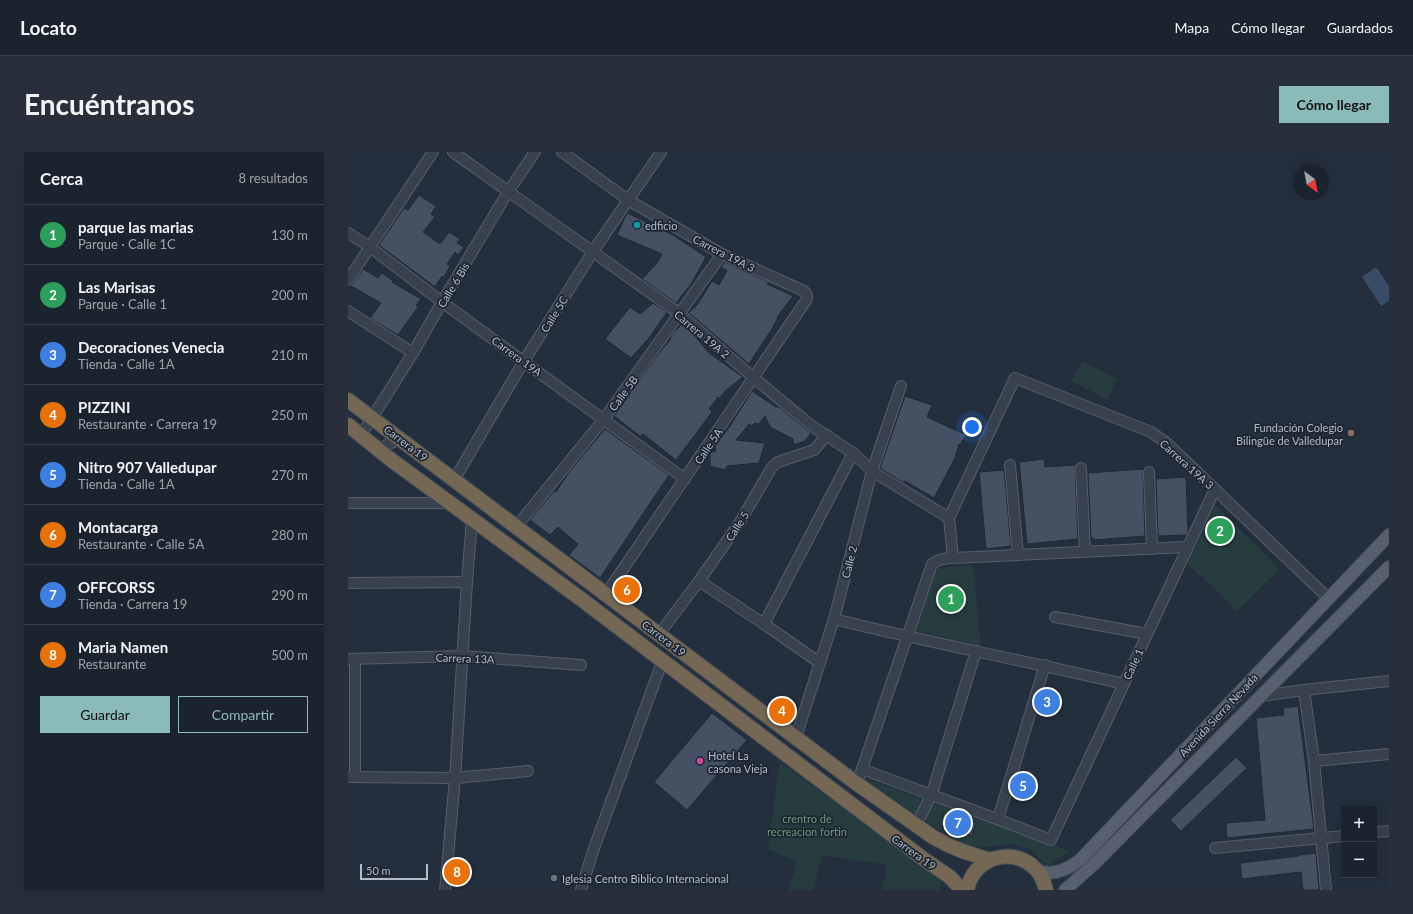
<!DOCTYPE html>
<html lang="es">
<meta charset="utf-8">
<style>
:root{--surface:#1b232e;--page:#282f3a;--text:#f1f3f6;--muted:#a0a4aa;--line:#39404a;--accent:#8bbbb9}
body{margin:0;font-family:Lato,sans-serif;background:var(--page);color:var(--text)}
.controls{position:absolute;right:12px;bottom:12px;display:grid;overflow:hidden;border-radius:0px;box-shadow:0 4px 16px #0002}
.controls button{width:36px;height:36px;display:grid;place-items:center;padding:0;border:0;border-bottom:1px solid var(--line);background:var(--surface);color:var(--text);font:20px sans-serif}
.compass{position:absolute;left:945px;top:12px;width:36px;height:36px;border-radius:50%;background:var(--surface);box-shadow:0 4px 16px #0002;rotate:148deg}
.scale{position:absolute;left:12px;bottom:10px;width:68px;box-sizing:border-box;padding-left:4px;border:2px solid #b4bcc9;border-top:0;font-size:11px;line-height:14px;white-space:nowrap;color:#b4bcc9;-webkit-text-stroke:3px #1d2633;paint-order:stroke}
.you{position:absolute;left:624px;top:275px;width:14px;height:14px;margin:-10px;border:3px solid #fff;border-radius:50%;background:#1a73e8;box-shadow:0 0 0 6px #1a73e833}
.badge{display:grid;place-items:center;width:26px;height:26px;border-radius:50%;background:var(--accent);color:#fff;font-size:13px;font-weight:700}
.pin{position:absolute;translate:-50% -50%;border:2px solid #fff;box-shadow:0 1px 4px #0006}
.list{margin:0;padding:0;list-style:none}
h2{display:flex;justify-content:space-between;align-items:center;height:52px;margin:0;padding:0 16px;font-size:17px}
h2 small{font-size:13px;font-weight:400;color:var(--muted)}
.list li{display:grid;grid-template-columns:26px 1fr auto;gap:12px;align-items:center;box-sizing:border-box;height:60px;padding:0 16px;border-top:1px solid var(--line)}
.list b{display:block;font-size:15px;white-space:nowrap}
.list p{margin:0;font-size:13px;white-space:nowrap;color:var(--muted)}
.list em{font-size:13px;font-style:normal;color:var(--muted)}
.actions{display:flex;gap:8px;padding:12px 16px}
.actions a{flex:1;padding:9px 0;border:1px solid var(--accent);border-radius:0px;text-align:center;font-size:14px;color:var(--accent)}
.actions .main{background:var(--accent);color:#111}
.map{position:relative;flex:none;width:1041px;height:738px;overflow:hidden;border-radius:0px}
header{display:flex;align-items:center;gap:24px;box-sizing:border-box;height:56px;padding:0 20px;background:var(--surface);border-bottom:1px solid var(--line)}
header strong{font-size:19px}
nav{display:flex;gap:22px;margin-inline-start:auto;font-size:14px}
.intro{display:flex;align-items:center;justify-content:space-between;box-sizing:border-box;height:96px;padding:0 24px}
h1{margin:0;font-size:28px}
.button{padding:10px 18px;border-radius:0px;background:var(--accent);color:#111;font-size:14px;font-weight:700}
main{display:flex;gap:24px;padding:0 24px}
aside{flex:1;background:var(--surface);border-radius:0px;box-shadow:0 4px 16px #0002}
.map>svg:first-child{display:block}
</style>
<header>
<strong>Locato</strong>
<nav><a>Mapa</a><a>Cómo llegar</a><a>Guardados</a></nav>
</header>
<div class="intro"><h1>Encuéntranos</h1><a class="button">Cómo llegar</a></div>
<main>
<aside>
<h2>Cerca<small>8 resultados</small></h2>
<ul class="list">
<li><span class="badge" style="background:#2e9e5b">1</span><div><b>parque las marias</b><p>Parque · Calle 1C</p></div><em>130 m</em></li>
<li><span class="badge" style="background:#2e9e5b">2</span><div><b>Las Marisas</b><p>Parque · Calle 1</p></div><em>200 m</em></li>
<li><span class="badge" style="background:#3f7fe0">3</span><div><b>Decoraciones Venecia</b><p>Tienda · Calle 1A</p></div><em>210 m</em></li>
<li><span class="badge" style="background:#e8710a">4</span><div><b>PIZZINI</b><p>Restaurante · Carrera 19</p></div><em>250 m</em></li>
<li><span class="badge" style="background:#3f7fe0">5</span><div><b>Nitro 907 Valledupar</b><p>Tienda · Calle 1A</p></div><em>270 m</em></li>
<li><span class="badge" style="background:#e8710a">6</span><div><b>Montacarga</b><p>Restaurante · Calle 5A</p></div><em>280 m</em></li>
<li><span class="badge" style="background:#3f7fe0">7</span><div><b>OFFCORSS</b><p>Tienda · Carrera 19</p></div><em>290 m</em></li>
<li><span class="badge" style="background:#e8710a">8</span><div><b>Maria Namen</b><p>Restaurante</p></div><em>500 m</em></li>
</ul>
<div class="actions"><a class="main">Guardar</a><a>Compartir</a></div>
</aside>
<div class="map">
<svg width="1041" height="738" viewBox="0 0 1041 738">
<rect width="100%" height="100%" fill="#242f3e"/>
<g fill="#263c3f">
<polygon points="734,209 769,227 759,247 724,229"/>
<polygon points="864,350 932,417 889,459 837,409"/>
<polygon points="625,413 633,494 566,478 590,416"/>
<polygon points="432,610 592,727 593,738 534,738 539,713 474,703 465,738 441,738 449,710 420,697"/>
<polygon points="515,626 723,699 699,714 683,698 664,692 638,695 614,693"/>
</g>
<polygon fill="#394c67" points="1028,115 1041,134 1041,149 1033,154 1014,125"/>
<g fill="#455162" stroke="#1f2835">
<polygon points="71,43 88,54 83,62 87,65 75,80 92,92 101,80 112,87 109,91 116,95 110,103 107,100 99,112 102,114 96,125 94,124 87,135 31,93 56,56 60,58"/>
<polygon points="279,61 325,83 358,105 343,132 328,151 294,127 309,111 314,102 269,83"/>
<polygon points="377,110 421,130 419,132 445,144 429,165 430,165 425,175 401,212 341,161 349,153 364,129 371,133 379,119 373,115"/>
<polygon points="15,117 30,126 34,121 45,129 44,130 73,147 68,153 70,155 50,183 22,166 33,151 3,134"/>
<polygon points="305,151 319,160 301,186 283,206 257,187 282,155 292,162"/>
<polygon points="334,172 346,183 361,201 395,225 377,239 372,246 370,245 361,257 364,260 328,308 295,282 292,284 266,264 308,205 323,187 322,186 325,181"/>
<polygon points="404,239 428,255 431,255 463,281 457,289 446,293 445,287 422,275 417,264 411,272 407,271 403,274 401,272 388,288 417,291 411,311 379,314 377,318 362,314 362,301 368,299 367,294 382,274"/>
<polygon points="557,244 584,253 579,265 618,283 612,293 611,292 607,306 586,346 557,329 556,331 532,316"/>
<polygon points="257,277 321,323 252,426 221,403 230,392 210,375 202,383 182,368 206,339 208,340 221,320"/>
<polygon points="696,307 697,315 727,313 730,387 679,392 671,310"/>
<polygon points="795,317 797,384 745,388 745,386 743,386 740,321"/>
<polygon points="656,318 663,394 638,397 631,320"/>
<polygon points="838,325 840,379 839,383 810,384 808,327"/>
<polygon points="950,554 966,677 879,686 878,671 917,668 908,566 936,563 935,556"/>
<polygon points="364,561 399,588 339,658 306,630"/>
<polygon points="888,605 899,616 833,679 822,668"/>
<polygon points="596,661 628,671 624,684 592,673"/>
<polygon points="968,701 971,738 955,738 953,720 894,727 892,711 951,704 951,703"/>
</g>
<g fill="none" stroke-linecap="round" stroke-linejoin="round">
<g stroke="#565f6c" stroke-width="12">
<g id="minor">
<polyline points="105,0 332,162 406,226 464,274 505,301 524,319 601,366"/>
<polyline points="214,0 280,48 374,102 456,139 459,143 459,147 258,442"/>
<polyline points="0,81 22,95 94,150 337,327"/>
<polyline points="0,128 85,0"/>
<polyline points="0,159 65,201"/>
<polyline points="5,276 11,278 16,278 24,266 65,201 94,150 160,40 187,0"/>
<path d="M42,306L37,300V295C41,290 47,289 54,288"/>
<polyline points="662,313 670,403"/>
<polyline points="733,316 737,400"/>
<polyline points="801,320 804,397"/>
<polyline points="106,328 176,209 244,101 313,0"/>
<polyline points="0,351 104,351"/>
<polyline points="168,375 256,267 374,102"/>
<polyline points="605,406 601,366 667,226 803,280 820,292 980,446"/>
<polyline points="351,429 416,472 472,511"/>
<polyline points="0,431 119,430"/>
<polyline points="707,465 799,482"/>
<path d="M486,467C582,491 679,509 776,532"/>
<polyline points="416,472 505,301"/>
<polyline points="311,482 351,429 392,370 424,315 430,310 466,298 479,283"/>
<polyline points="0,507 114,504 233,513"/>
<polyline points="7,507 7,625"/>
<polyline points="956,538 966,609 978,738"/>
<polyline points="912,544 956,538 1041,529"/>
<polyline points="448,585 486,467 524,319 553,234"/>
<polyline points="966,609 1041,602"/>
<path d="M514,617C577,641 641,663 703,688L867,337"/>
<path d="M512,623L584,412C590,407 597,406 605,406L839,395"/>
<polyline points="0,625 107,626 180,619"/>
<polyline points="650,667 697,513"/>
<polyline points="568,673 583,644 628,499"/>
<polyline points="1026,680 1041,679"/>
<polyline points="867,696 996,684"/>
<polyline points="97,738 107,626 119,430 124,367"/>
<polyline points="233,738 245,699 314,510"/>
</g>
</g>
<g stroke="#414a57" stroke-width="14">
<g id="major">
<path d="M689,719C706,724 720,718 733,707L1041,383"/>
<polyline points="717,738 746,712 1041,415"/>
</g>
</g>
<g stroke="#434c59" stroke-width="16">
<g id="highway">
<polyline points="0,248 508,631 585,685 600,693 614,699 642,708"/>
<polyline points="0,273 42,307 233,447 577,708 602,725 614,738"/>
<path d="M619,738C628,694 689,693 698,738"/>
</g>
</g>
<use href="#minor" stroke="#38414e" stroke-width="10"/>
<use href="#major" stroke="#56606e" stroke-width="12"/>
<use href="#highway" stroke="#746855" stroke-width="14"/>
</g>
<circle fill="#0f9aa8" stroke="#1d2633" stroke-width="1.5" cx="289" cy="73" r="4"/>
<circle fill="#8d6e63" stroke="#1d2633" stroke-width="1.5" cx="1003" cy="281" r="4"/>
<circle fill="#d1479c" stroke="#1d2633" stroke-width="1.5" cx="352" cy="609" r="4"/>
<circle fill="#6b7280" stroke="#1d2633" stroke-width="1.5" cx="206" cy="726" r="4"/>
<g text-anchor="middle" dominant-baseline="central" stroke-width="3.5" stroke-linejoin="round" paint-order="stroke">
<g font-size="11" fill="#b4bcc9" stroke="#1d2633" text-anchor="start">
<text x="297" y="73">edficio</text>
<text x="995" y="275" text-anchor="end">Fundación Colegio<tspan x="995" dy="13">Bilingüe de Valledupar</tspan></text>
<text x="360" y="603">Hotel La<tspan x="360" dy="13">casona Vieja</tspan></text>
<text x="214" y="726">Iglesia Centro Biblico Internacional</text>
</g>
<g font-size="11" fill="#b4bcc9" stroke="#1d2633">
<text transform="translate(376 101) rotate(27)">Carrera 19A 3</text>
<text transform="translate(105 133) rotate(-59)">Calle 6 Bis</text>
<text transform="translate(206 162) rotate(-58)">Calle 5C</text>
<text transform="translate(354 182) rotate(40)">Carrera 19A 2</text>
<text transform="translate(169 204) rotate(36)">Carrera 19A</text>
<text transform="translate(275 241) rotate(-54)">Calle 5B</text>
<text transform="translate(58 291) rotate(37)">Carrera 19</text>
<text transform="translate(360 294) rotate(-56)">Calle 5A</text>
<text transform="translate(839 312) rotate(42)">Carrera 19A 3</text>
<text transform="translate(389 374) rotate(-57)">Calle 5</text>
<text transform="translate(501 410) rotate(-76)">Calle 2</text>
<text transform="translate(316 486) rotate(37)">Carrera 19</text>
<text transform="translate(117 506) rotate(2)">Carrera 13A</text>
<text transform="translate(785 512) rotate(-65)">Calle 1</text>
<text transform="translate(870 563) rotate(-47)">Avenida Sierra Nevada</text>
<text transform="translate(566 700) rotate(36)">Carrera 19</text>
</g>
<g font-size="11" fill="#6b9a76" stroke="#1d2633">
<text x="459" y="666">crentro de<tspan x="459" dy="13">recreacion fortin</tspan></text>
</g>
</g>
</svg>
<div class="controls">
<button>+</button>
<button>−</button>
</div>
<svg class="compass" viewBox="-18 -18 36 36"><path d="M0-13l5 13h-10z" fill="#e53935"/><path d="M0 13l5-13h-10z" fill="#a0a4aa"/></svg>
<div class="scale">50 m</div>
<div class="you"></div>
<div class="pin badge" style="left:603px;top:447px;background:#2e9e5b">1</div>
<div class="pin badge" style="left:872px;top:379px;background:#2e9e5b">2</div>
<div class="pin badge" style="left:699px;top:550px;background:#3f7fe0">3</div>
<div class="pin badge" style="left:434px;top:559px;background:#e8710a">4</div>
<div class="pin badge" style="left:675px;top:634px;background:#3f7fe0">5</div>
<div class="pin badge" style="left:279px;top:438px;background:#e8710a">6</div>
<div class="pin badge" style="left:610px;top:671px;background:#3f7fe0">7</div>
<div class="pin badge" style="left:109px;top:720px;background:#e8710a">8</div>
</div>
</main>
